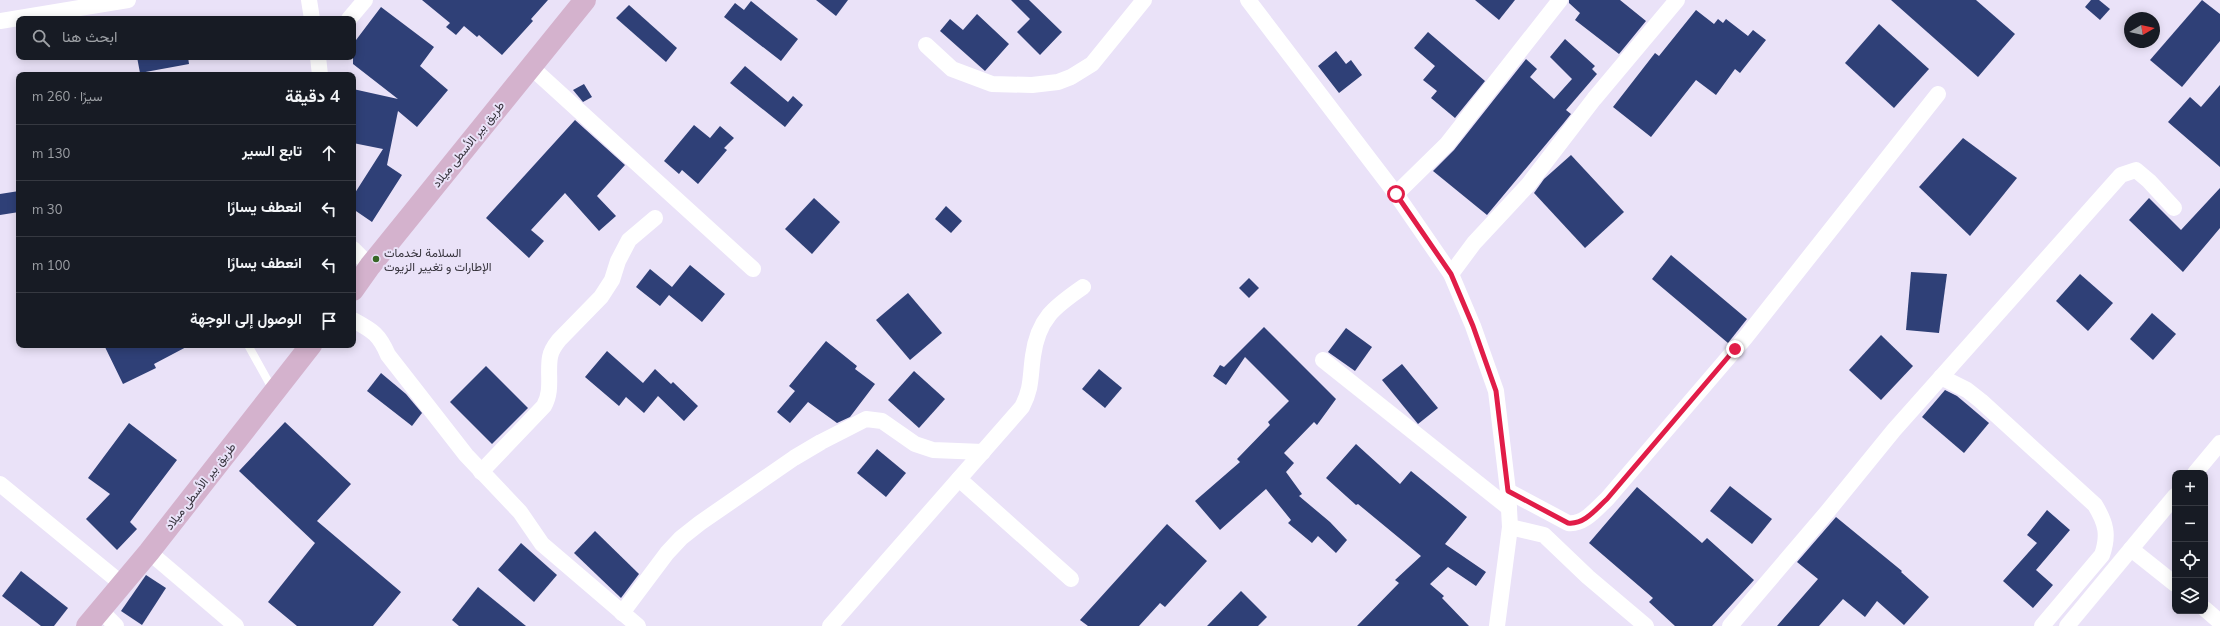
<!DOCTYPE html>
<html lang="ar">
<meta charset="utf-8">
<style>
:root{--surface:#171b24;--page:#20242c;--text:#f1f3f6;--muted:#9ea1a6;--line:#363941}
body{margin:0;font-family:Mulish,Vazirmatn,sans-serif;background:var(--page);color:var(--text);direction:rtl}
.controls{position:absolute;right:12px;bottom:12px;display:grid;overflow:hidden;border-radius:8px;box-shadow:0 2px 10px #0003}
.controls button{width:36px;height:36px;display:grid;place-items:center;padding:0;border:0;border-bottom:1px solid var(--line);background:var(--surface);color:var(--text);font:20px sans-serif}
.compass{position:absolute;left:2124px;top:12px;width:36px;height:36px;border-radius:50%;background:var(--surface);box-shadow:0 2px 10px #0003;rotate:81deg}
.stop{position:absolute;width:12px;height:12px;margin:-9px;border:3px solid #e11d48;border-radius:50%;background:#fff}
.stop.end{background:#e11d48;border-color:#fff;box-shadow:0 1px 4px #0008}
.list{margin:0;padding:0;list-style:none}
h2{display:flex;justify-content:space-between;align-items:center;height:52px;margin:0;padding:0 16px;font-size:17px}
h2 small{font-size:13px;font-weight:400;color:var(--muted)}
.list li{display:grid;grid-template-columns:26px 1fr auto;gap:12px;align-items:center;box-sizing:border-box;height:56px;padding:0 16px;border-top:1px solid var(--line)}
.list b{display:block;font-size:15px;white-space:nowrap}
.list em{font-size:13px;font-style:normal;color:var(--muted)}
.icon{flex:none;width:22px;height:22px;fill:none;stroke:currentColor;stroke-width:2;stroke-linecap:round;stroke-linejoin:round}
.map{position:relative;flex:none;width:2220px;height:626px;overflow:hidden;direction:ltr}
.search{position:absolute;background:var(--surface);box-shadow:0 2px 10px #0003;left:16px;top:16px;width:340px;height:44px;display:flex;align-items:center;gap:10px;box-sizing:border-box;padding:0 14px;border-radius:8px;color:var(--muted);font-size:15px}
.panel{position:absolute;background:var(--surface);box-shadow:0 2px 10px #0003;left:16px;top:72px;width:340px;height:276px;border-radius:8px;direction:rtl}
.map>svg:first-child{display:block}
</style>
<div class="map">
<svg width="2220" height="626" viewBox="0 0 2220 626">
<rect width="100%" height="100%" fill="#eae2f8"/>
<g fill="#2f4077">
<polygon points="422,0 548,0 531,19 533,21 502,55 479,35 477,37 464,26 456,35 446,27 450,23"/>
<polygon points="816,0 848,0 836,16"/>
<polygon points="1011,0 1029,0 1062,32 1040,55 1017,32 1030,19"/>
<polygon points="1475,0 1515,0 1499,20"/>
<polygon points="1569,0 1620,0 1646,21 1619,54 1575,20 1580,13 1569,3"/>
<polygon points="1891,0 1976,0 2015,34 1978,77"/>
<polygon points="2091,0 2099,0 2110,9 2100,20 2085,7"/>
<polygon points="2202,0 2220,14 2220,41 2182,87 2150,60"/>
<polygon points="751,1 798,39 781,61 724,17 735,3 744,10"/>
<polygon points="629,5 677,48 666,62 616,18"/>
<polygon points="381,7 434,47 420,66 448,90 417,127 398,111 387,165 402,175 372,222 353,209 353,196 383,149 353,143 353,89 398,99 353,64 353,44"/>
<polygon points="1696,10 1714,24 1718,19 1723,23 1726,19 1748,36 1753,30 1766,40 1740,73 1735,69 1716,95 1696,80 1651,137 1613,107 1655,53 1659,56"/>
<polygon points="977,14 1009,44 985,71 940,31 950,19 963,30"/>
<polygon points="1879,24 1929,69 1894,108 1845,63"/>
<polygon points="1428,32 1485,81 1455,118 1431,98 1437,91 1423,80 1435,66 1414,48"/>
<polygon points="1565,39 1595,66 1592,69 1597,74 1566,110 1571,114 1563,124 1487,215 1433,171 1454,150 1526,59 1537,69 1530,77 1554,99 1572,79 1550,57"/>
<polygon points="1336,51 1346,64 1351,60 1362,75 1339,93 1318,66"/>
<polygon points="137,57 188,57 189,64 140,73"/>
<polygon points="745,66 788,102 793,96 803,105 785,127 730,83"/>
<polygon points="584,84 592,97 583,102 573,90"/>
<polygon points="2220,85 2220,167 2168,122 2190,97 2201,107"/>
<polygon points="575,120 625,165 597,196 616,216 599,231 565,193 531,230 544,241 529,258 486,218"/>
<polygon points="694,125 710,138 720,126 734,138 724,148 727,150 698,184 682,170 679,174 664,161"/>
<polygon points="1963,138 2017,178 1970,236 1919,187"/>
<polygon points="1571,155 1624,212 1585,248 1534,193 1544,179"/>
<polygon points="2220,188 2220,228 2183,272 2129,220 2149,198 2181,230"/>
<polygon points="19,191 19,212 0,215 0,194"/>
<polygon points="814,198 840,222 812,254 785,229"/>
<polygon points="946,206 962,221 951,233 935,219"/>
<polygon points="1671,255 1747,319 1728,343 1652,279"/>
<polygon points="690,265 725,294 702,322 669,295 660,306 636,287 650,269 672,287"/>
<polygon points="1911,272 1947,274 1939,333 1906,330"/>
<polygon points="2080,274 2113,303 2088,331 2056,301"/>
<polygon points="1249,278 1259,288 1249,298 1239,288"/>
<polygon points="908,293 942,333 910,360 876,320"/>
<polygon points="2152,313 2176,334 2153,360 2130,339"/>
<polygon points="1264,327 1336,399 1317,425 1314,422 1284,453 1294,463 1286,472 1302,494 1299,496 1330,522 1347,540 1336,553 1318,536 1312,543 1288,523 1291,520 1266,489 1220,530 1195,501 1240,462 1237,459 1270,425 1268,422 1289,401 1245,357 1226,385 1213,376 1220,365 1224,367"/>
<polygon points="1346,328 1372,347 1355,371 1328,352"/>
<polygon points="1881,335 1913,366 1881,400 1849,370"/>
<polygon points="826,341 857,366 855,369 875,384 850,417 837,423 808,402 790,423 777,412 795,391 789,386"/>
<polygon points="104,345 190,345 154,364 156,368 123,384"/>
<polygon points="607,351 643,383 655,369 671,384 673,382 698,406 684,421 658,396 644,413 626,397 619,406 585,377"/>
<polygon points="1402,364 1438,408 1418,424 1382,380"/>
<polygon points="486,366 528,408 492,444 450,402"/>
<polygon points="1099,369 1122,388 1105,408 1082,389"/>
<polygon points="914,371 945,399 919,428 888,400"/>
<polygon points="381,373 406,394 422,413 412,426 367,391"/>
<polygon points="1945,390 1957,396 1989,423 1964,453 1922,417"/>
<polygon points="285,422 351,484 317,521 401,592 373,626 297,626 268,602 315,543 239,471"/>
<polygon points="129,423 177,460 130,522 137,529 117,550 86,519 110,494 88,478"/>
<polygon points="1356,444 1400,484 1411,471 1467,517 1445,544 1486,572 1476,586 1448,567 1430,584 1444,596 1442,598 1469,626 1357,626 1399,583 1395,580 1421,556 1358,504 1356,505 1326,478"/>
<polygon points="877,449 906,473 886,497 857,473"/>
<polygon points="1730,486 1772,519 1752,544 1710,511"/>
<polygon points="1637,487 1702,543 1707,538 1754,580 1712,626 1675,626 1649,602 1653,598 1589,543"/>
<polygon points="2047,510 2070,530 2036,570 2053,585 2033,608 2003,581 2037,543 2027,535"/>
<polygon points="1836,517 1902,571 1901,572 1929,597 1904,625 1877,601 1865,617 1843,599 1819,626 1777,626 1818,579 1797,562"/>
<polygon points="1167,524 1207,561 1165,607 1160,603 1139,626 1088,626 1080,620"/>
<polygon points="595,531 639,574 621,598 574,553"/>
<polygon points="521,543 557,575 534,602 498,570"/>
<polygon points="21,571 68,608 54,626 41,626 2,596"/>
<polygon points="146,575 166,588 142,625 121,611"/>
<polygon points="478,587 526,626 459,626 452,620"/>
<polygon points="1241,591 1267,617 1258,626 1207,626"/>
</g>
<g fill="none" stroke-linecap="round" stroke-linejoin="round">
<polyline stroke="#fff" stroke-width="8" points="248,345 273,390"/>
<g stroke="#fff" stroke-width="16">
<polyline points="309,0 312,19"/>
<polyline points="1248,0 1396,194 1451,274 1473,326 1496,391 1508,491 1510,527 1497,626"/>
<polyline points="349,19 365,0"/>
<polyline points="0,21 128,0"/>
<polyline points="926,45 952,69 992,84 1032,85 1058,82 1071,77 1092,64 1144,0"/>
<polyline points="318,57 320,75"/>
<polyline points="531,67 753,269"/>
<polyline points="1396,194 1447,144 1560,0"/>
<polyline points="353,249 370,266"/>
<polyline points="1451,274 1474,243 1528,185 1594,99 1677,0"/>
<path d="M353,320C373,331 379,334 388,355L466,455L520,512L542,544L638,626"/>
<polyline points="1323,360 1509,508"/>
<path d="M1941,377L1967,390L1981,401L2095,505C2106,523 2109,535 2102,555L2042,626"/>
<path d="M481,472L544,406C553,390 547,374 550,357C551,350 555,345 559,340L601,297L612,280L618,261L629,240L655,218"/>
<polyline points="2195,473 2220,443"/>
<polyline points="959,479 1071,579"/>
<polyline points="0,484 122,584"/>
<path d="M1508,491L1568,523C1584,525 1596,509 1607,499L1745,338L1938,94"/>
<polyline points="1510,527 1544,535 1588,577 1646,626"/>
<polyline points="2131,549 2175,584"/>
<polyline points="149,552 236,626"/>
<polyline points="2205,609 2220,622"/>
<polyline points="100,610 116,626"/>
<polyline points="622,613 667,553 681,538 700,523 794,458 821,442 866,419 882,421 915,444 933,450 983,452"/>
<path d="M830,626L1022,407C1032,388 1030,377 1033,356C1038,319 1054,307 1083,287"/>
<polyline points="1730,626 1828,511 1894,430 2121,175 2136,170 2149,181 2174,208"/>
<polyline points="2067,626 2175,496"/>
</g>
<g stroke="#d4b2cd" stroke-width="22">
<polyline points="353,290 370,266 585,0"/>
<polyline points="87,626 149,552 311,345"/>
</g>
</g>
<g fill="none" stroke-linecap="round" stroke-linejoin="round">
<path stroke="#e11d48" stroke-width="5" d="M1396,194L1451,274L1473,326L1496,391L1508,491L1568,523C1584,525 1596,509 1607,499L1735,349"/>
</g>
<circle fill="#386625" stroke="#eae2f8" stroke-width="1.5" cx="376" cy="259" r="4"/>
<g text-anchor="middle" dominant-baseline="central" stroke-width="4" stroke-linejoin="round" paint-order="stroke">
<g font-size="12" fill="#37343d" stroke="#eae2f8">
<text transform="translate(468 144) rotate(-51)">طريق بير الأسطى ميلاد</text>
<text transform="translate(200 486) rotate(-52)">طريق بير الأسطى ميلاد</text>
</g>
<g font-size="12" fill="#37343d" stroke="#eae2f8" text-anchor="start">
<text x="384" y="252">السلامة لخدمات<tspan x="384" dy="14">الإطارات و تغيير الزيوت</tspan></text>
</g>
</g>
</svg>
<div class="controls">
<button>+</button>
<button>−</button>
<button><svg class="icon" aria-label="locate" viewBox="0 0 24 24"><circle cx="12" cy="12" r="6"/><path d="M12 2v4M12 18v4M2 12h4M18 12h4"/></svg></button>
<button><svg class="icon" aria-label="layers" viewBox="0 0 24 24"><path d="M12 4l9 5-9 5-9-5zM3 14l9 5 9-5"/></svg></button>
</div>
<svg class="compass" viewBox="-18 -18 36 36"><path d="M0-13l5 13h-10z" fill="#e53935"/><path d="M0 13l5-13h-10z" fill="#9ea1a6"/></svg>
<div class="stop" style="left:1396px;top:194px"></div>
<div class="stop end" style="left:1735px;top:349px"></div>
<div class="search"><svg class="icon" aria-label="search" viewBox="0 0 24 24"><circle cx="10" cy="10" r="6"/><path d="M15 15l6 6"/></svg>ابحث هنا</div>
<section class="panel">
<h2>4 دقيقة<small>سيرًا · 260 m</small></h2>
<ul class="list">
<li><svg class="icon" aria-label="ahead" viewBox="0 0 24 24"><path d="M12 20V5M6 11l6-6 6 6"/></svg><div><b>تابع السير</b></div><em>130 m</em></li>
<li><svg class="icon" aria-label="left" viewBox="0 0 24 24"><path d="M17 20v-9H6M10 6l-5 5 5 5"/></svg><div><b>انعطف يسارًا</b></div><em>30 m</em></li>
<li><svg class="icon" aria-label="left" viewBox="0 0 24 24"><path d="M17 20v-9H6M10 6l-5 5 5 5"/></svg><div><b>انعطف يسارًا</b></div><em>100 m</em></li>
<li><svg class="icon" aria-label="arrive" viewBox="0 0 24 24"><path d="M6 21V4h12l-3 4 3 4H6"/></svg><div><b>الوصول إلى الوجهة</b></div></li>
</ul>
</section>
</div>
